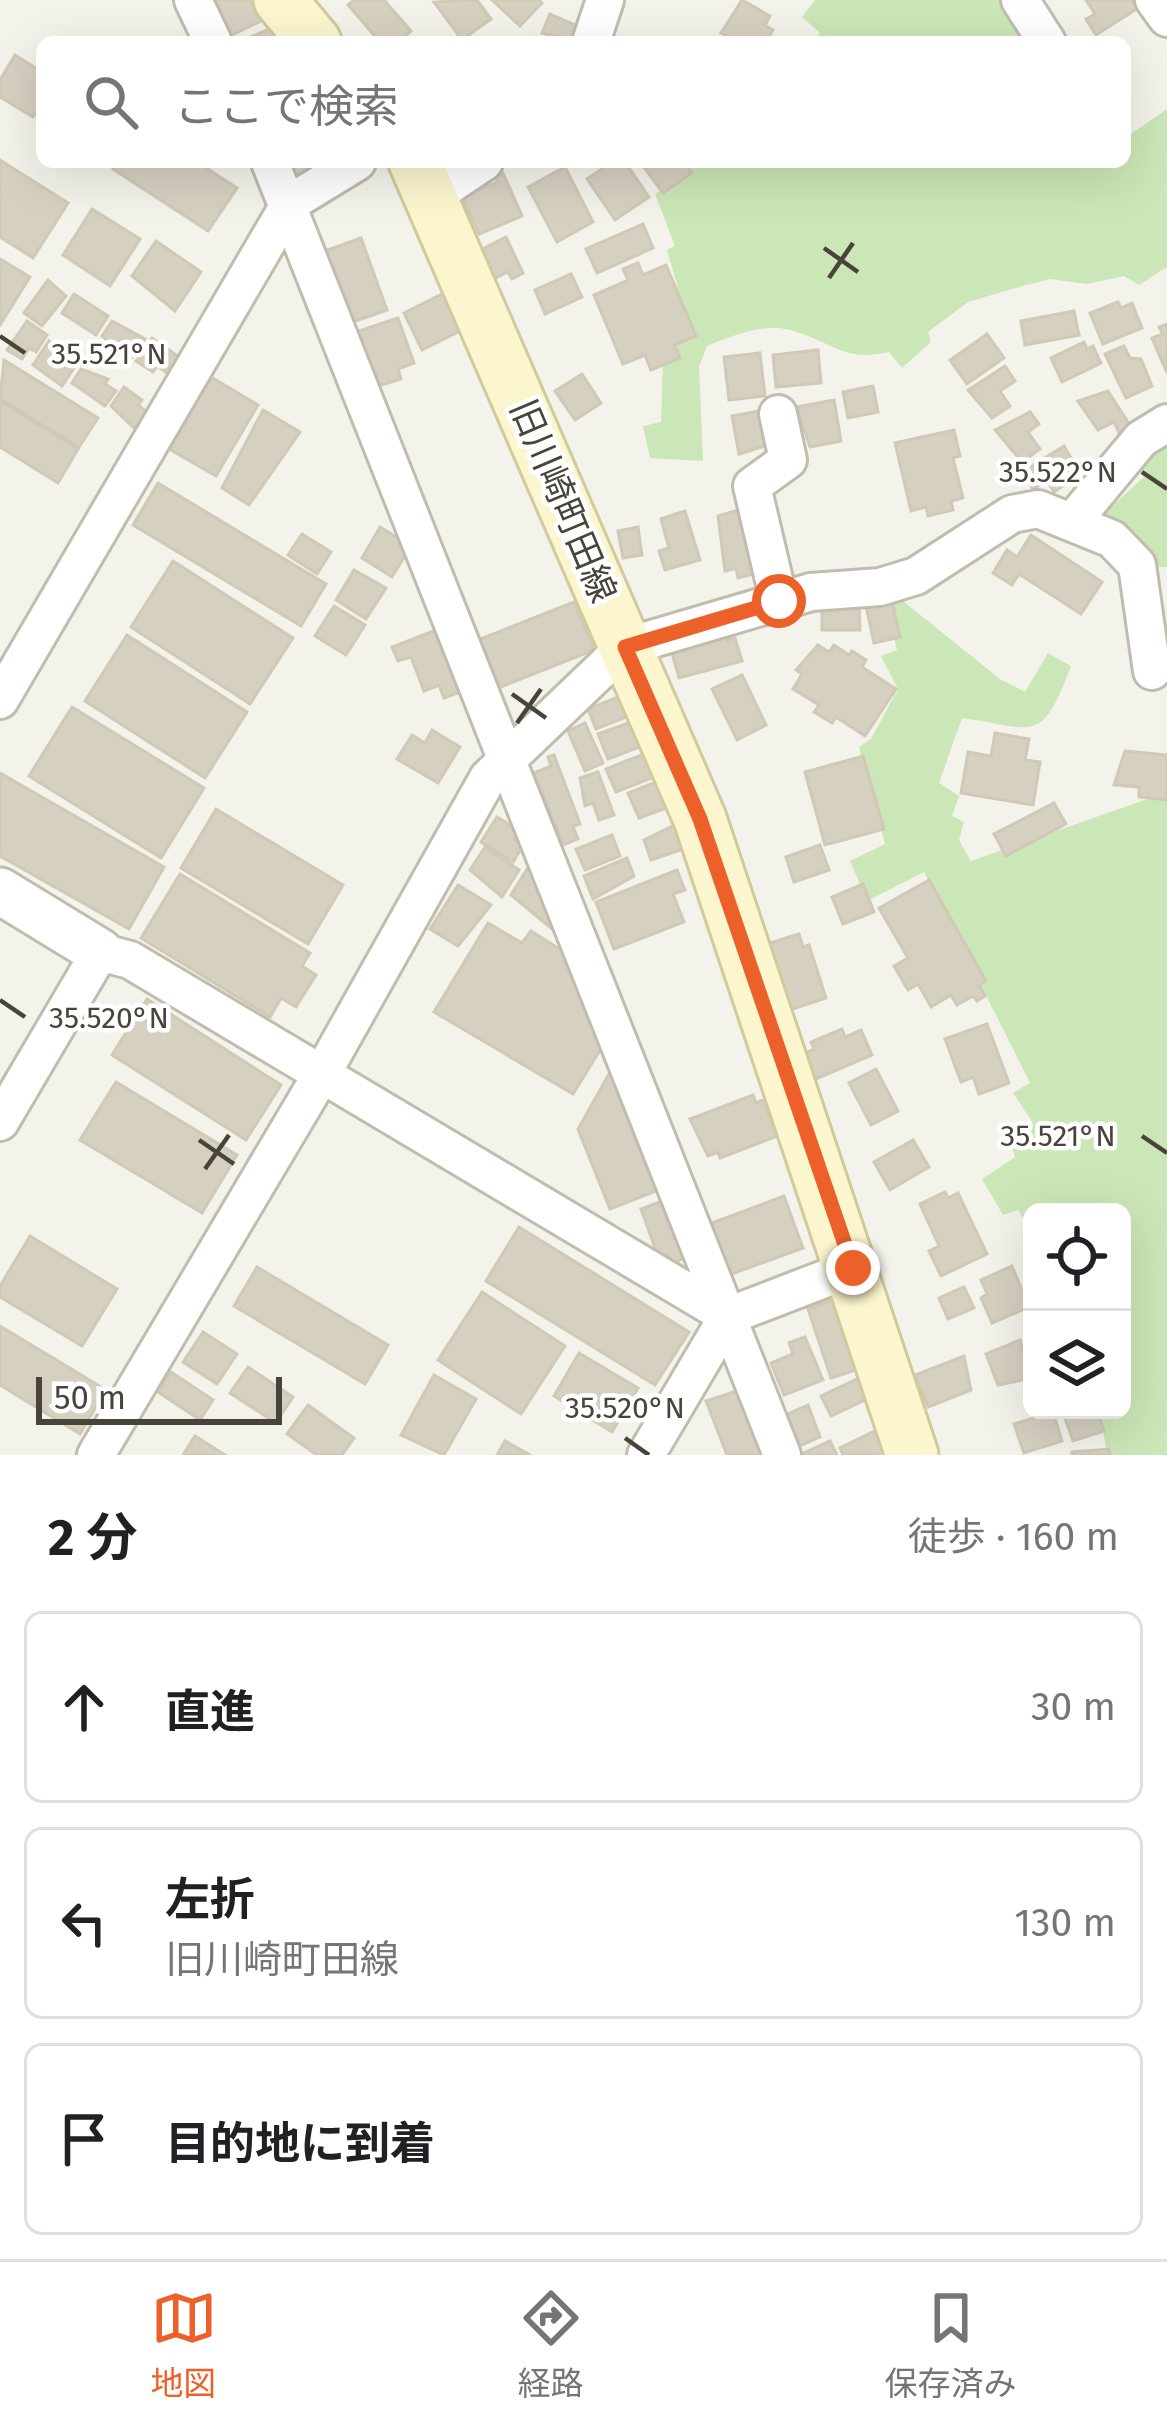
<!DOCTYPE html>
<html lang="ja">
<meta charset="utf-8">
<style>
:root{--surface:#fff;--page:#f2f2f2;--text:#202124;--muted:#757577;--line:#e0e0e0;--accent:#ec612a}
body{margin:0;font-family:"Fira Sans","Noto Sans JP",sans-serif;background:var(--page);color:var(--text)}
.controls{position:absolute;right:36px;bottom:36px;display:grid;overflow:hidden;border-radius:18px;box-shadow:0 12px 48px #0002}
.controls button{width:108px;height:108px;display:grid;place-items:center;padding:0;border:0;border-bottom:3px solid var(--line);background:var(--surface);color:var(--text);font:60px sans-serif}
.scale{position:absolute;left:36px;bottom:30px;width:246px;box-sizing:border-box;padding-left:12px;border:6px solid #484439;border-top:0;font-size:33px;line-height:42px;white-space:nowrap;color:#484439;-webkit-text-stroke:9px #fff;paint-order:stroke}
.stop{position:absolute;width:36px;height:36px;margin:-27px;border:9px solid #ec612a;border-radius:50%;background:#fff}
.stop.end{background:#ec612a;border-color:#fff;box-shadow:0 3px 12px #0008}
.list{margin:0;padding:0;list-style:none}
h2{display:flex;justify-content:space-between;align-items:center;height:156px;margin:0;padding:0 48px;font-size:51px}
h2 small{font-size:39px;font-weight:400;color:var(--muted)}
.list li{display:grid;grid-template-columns:78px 1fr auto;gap:36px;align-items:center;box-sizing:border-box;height:192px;margin:0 24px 24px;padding:0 24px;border:3px solid var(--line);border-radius:18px}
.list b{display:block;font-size:45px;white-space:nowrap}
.list p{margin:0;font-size:39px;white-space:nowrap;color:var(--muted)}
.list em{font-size:39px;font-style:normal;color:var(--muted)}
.icon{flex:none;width:66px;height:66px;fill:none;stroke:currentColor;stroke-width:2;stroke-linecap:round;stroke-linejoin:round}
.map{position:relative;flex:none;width:1167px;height:1455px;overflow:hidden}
.search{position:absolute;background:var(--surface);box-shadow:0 12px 48px #0002;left:36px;right:36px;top:36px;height:132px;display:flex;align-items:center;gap:30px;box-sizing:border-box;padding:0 42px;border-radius:18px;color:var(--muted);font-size:45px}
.sheet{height:804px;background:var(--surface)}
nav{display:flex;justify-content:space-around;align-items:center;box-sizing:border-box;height:168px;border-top:3px solid var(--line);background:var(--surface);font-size:33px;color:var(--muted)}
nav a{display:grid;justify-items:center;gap:6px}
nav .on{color:var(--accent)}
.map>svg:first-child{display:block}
</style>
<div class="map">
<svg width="1167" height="1455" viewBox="0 0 1167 1455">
<rect width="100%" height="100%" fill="#f4f3eb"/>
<g fill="#cbe6b7">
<polygon points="815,0 1001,0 1030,42 815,42 820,33 802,17"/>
<path d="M1167,109V267L1139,285L1124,276L1087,284L1050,279L1022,286L968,302L928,332L931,342L902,368L889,352C843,363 832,341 790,330C762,323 732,336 707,346L699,367L703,461L650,458L643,426L661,422L663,359L676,339L691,334L667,250L675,246L655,194L691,168L685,162H1125V138Z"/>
<polygon points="1167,432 1167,567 1148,567 1146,547 1097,520 1144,477 1132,464"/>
<path d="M898,597L1000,679L1025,692L1048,653L1071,666C1041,745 1037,729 962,718L939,783L959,796L952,816L964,822L959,840L971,861L1167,792V1455H1107L1100,1410H1122V1212H1032V1234L1018,1210L1003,1215L982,1179L1015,1157L1009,1138L1033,1123L1013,1093L1030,1083L924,872L867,901L850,861L885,844L859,747L871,739L898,689L881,656L897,650L885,602Z"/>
</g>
<g fill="#d6d0c1" stroke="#d0c9b5" stroke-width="3">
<polygon points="208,0 251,0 261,21 226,38"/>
<polygon points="354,0 384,0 411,31 399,42 380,42 348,5"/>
<polygon points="477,0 491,19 462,40 434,2"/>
<polygon points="492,0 539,0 542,3 520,26"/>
<polygon points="742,0 770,16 765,25 773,30 766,42 737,42 721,33"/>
<polygon points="1086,0 1133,0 1138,8 1096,35 1086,19 1095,14"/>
<polygon points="550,14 582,28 576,42 542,33"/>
<polygon points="280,24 288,42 253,42 251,37"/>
<polygon points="15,55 42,72 42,103 33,117 0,97 0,80"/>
<polygon points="0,160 68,203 33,258 0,237"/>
<polygon points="117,162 197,162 237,188 208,231 113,169"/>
<polygon points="281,162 307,162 312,171 296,179"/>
<polygon points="612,162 625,162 649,197 615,220 587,179"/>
<polygon points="640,162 684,162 692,173 663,193"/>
<polygon points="565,167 593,222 557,242 528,187"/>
<polygon points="503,173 522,216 479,234 462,197 498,182 495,176"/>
<polygon points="92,209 140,239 110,286 63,255"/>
<polygon points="643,224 653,248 597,273 586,249"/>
<polygon points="506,237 523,273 512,279 508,272 489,281 475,253"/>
<polygon points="361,238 387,310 344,325 317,254"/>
<polygon points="156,241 201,272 175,311 132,276"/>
<polygon points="0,259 30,277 0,325"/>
<polygon points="638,263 643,275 666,265 696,336 674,345 680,358 651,370 645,355 623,364 594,295 628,280 623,269"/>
<polygon points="571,274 582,297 545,314 535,290"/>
<polygon points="48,280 66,296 42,326 24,313"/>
<polygon points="448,291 466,328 422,350 404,313"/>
<polygon points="74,294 108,316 96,335 62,313"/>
<polygon points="1118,302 1121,308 1132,303 1142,328 1103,344 1090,313"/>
<polygon points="1074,311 1079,335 1025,345 1021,321"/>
<polygon points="398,318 414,363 398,369 401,379 375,387 356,332"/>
<polygon points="27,321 47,335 36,352 29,348 22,359 7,350"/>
<polygon points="112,321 145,339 129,361 102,336"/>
<polygon points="1167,324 1167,373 1152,338 1163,334 1159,327"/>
<polygon points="987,334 1004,358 967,384 950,360"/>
<polygon points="152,338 179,357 167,373 157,366 153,372 136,361"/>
<polygon points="49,341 74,368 62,386 33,365"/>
<polygon points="1084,342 1087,349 1093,346 1101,363 1062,382 1051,358"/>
<polygon points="1124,346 1130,358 1141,359 1152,386 1126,398 1105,354"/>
<polygon points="818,350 821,383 776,387 773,355"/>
<polygon points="760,353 765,396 729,400 724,357"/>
<polygon points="4,360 98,418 79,447 0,399"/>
<polygon points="1005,366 1015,381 1000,391 1010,406 992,418 968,390"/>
<polygon points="81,369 108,379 105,384 116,391 105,406 72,383"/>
<polygon points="582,374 601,403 575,420 555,391"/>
<polygon points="211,377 258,405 216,476 169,449"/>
<polygon points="873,386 878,412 848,418 843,392"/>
<polygon points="124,387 142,400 138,405 147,412 135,429 111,406"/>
<polygon points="1108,391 1131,427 1119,433 1114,422 1098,430 1078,401"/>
<polygon points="834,400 841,441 810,447 797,407"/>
<polygon points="0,401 78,449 58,483 0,447"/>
<polygon points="263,410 300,432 249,505 222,488"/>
<polygon points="764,410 777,442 739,454 732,416"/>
<polygon points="1030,412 1039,424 1028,432 1040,449 1022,462 995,430"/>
<polygon points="954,430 960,456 953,458 963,498 951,501 953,510 928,516 926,507 911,511 895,443"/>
<polygon points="1064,446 1074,463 1066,468 1073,479 1054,492 1047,481 1033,489 1022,472"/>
<polygon points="158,483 326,584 301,626 133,525"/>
<polygon points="745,508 762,572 738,578 736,568 725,571 718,516"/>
<polygon points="685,511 700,560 665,570 659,551 669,548 661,519"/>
<polygon points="380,527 411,546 392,577 362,558"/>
<polygon points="638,527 642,555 623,558 618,531"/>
<polygon points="302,534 331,552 317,574 288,555"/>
<polygon points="1031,535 1102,582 1081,614 1019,574 1012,585 993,573 1007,550 1017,557"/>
<polygon points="173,561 293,638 250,704 131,627"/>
<polygon points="354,570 386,588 366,619 336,600"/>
<polygon points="822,601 859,602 860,630 822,630"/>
<polygon points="892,601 900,637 874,643 866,606"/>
<polygon points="574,602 594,650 493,690 473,642"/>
<polygon points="334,606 365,625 346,655 315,636"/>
<polygon points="436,630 440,641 447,638 465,690 444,698 439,685 424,691 411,657 398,661 392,647"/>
<polygon points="725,632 727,640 735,638 742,661 679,678 670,646"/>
<polygon points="127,635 247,712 205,778 85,701"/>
<polygon points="818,645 829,652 834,645 849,655 852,651 866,660 862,667 896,689 865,736 836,717 832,723 814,712 819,705 793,689 802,674 796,670"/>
<polygon points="742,675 766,725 737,740 712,689"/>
<polygon points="628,693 636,713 596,729 588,709"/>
<polygon points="72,707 204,788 161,858 29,776"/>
<polygon points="637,720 647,744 608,759 598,734"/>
<polygon points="585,723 603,763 585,771 568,731"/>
<polygon points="432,730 460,747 438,783 397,759 412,735 425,743"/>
<polygon points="995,733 1029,739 1025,760 1040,762 1033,805 961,793 968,752 991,756"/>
<polygon points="1125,751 1167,755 1167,800 1139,797 1139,787 1114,785"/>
<polygon points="649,752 659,775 616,792 606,769"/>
<polygon points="554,755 580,824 573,826 578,839 563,845 534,773 551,766 548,757"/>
<polygon points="863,756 884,829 825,845 805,772"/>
<polygon points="598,772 614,815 599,820 593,803 585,806 580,778"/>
<polygon points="0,773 164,867 129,929 0,856"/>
<polygon points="661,780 672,806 639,818 628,793"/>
<polygon points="1054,803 1066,824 1006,856 994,834"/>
<polygon points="216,809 343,885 308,944 181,868"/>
<polygon points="497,817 520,831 515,839 524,844 513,862 481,842"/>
<polygon points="685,820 694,845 651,860 644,840"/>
<polygon points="612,835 620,856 585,870 576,849"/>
<polygon points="820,845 829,870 794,882 786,857"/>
<polygon points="485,847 519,870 502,897 470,870"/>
<polygon points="627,858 634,876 593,899 584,876"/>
<polygon points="527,869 546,881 560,914 552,929 511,895"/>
<polygon points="677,870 685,890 673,894 684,922 614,949 596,902"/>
<polygon points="180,874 310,953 302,966 316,975 296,1007 281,998 270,1017 141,938"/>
<polygon points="929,880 986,981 979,985 985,996 977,1001 973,996 957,1005 951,995 931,1007 918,984 908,990 894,966 908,958 879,908"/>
<polygon points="863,884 874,912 843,924 832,897"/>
<polygon points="458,885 491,905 458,946 430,929"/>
<polygon points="488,923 522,943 531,931 572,957 605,1042 573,1094 434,1012"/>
<polygon points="799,934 803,947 809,945 826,998 789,1010 767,944"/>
<polygon points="147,999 281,1085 246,1140 112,1055"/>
<polygon points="987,1024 1009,1083 979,1094 973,1077 961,1082 945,1039"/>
<polygon points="842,1029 845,1037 861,1030 872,1055 816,1079 805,1053 814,1049 811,1042"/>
<polygon points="614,1065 661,1189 610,1209 578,1129"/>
<polygon points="876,1069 898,1111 871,1125 849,1083"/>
<polygon points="116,1082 237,1155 202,1213 80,1140"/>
<polygon points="753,1095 756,1103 763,1100 777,1136 720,1158 718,1152 708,1156 690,1119"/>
<polygon points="913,1140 929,1167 890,1190 874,1162"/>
<polygon points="945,1192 948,1198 958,1193 987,1254 941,1276 929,1251 939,1246 920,1204"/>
<polygon points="784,1196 803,1248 726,1276 707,1225"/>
<polygon points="668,1199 690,1256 670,1264 667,1256 659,1259 641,1209"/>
<polygon points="519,1227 689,1332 655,1385 486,1281"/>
<polygon points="30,1236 117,1289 82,1346 0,1297 0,1286"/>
<polygon points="1012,1266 1029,1307 992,1323 981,1298 987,1294 981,1280"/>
<polygon points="257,1267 388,1345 365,1384 234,1306"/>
<polygon points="964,1287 974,1308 948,1319 939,1298"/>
<polygon points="482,1292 565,1346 521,1414 438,1360"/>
<polygon points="844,1296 868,1366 831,1378 808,1309"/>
<polygon points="0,1326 106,1390 80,1434 0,1385"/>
<polygon points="203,1332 237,1354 217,1384 183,1362"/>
<polygon points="805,1337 823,1380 784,1395 771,1363 793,1354 789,1343"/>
<polygon points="1020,1340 1032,1378 998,1385 986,1354"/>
<polygon points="579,1353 638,1388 612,1432 554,1396"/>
<polygon points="964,1356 971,1390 928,1407 915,1375"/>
<polygon points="248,1367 293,1397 276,1423 230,1393"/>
<polygon points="171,1372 213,1400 200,1420 158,1392"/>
<polygon points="872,1372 882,1392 831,1416 821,1396"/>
<polygon points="434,1375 476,1399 444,1455 401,1435"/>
<polygon points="749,1387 776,1455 727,1455 706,1401"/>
<polygon points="308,1405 354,1438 342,1455 317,1455 287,1434"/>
<polygon points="808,1405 820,1437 797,1447 779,1418"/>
<polygon points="1062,1410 1097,1410 1104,1431 1073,1441"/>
<polygon points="1053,1412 1062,1441 1024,1453 1014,1424"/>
<polygon points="889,1424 898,1445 876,1455 843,1455 840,1448"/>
<polygon points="195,1436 225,1455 183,1455"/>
<polygon points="505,1441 530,1455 497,1455"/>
<polygon points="830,1441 837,1455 799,1455"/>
<polygon points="1109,1449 1110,1455 1072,1455 1072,1452"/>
</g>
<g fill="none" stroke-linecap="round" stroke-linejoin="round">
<g stroke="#c0bcae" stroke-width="42">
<g id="minor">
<polyline points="193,0 213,42"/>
<polyline points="1020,0 1047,42"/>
<polyline points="1154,0 1167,18"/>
<polyline points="591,42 605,0"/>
<polyline points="270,162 782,1455"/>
<polyline points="430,198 484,162"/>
<polyline points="778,414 788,460 752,486 779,601"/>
<polyline points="1072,522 1141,439 1167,423"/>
<polyline points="0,700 290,203 357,162"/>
<polyline points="0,1122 100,952 130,960 728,1316"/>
<polyline points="96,1455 323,1072 488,778 625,647 811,592 880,587 916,576 1012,514 1038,509 1112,539 1137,565 1152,671"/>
<polyline points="646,1455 728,1316 853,1268"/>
</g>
</g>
<g stroke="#c0bcae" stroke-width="51">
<polyline id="tertiary" points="0,891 100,952"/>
</g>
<g stroke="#d1ca9e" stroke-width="57">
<g id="secondary">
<polyline points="280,0 315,42"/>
<polyline points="415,162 700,819 912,1455"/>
</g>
</g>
<use href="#minor" stroke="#fff" stroke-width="36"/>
<use href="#tertiary" stroke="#fff" stroke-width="45"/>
<use href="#secondary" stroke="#fbf6ce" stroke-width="51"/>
</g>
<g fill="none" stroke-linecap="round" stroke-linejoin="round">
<polyline stroke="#ec612a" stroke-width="15" points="779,601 625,647 700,819 853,1268"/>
</g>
<path fill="none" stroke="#484439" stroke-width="4.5" d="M824,248L858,272M829,278L853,243M0,336L25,353M1142,472L1167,489M512,694L546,718M517,723L541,689M0,1000L25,1017M1142,1136L1167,1153M199,1140L234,1164M205,1169L229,1135M625,1438L649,1455"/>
<g text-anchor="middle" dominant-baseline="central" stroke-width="9" stroke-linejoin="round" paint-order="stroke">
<g font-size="36" fill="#484439" stroke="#fff">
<text transform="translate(563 501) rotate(67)">旧川崎町田線</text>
</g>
</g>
<g font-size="30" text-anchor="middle" fill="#484439" stroke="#fff" stroke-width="9" stroke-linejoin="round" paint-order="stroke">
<text x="109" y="364">35.521°N</text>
<text x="1058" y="482">35.522°N</text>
<text x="109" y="1028">35.520°N</text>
<text x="1058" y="1146">35.521°N</text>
<text x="625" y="1418">35.520°N</text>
</g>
</svg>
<div class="controls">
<button><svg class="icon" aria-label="locate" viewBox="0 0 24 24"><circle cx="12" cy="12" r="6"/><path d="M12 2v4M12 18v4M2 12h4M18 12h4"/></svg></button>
<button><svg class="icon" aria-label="layers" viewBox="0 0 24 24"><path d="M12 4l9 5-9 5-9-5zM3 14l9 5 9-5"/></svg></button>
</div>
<div class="scale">50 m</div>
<div class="stop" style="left:779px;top:601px"></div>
<div class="stop end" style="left:853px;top:1268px"></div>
<div class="search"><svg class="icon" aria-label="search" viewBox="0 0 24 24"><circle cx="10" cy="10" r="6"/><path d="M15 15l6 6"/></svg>ここで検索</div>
</div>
<section class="sheet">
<h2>2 分<small>徒歩 · 160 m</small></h2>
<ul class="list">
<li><svg class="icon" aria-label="ahead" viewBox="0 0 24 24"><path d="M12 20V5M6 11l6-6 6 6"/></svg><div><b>直進</b></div><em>30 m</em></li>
<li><svg class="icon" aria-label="left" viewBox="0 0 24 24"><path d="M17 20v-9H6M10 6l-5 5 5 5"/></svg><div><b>左折</b><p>旧川崎町田線</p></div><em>130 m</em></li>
<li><svg class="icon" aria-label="arrive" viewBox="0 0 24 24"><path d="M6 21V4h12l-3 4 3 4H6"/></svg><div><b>目的地に到着</b></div></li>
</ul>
</section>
<nav>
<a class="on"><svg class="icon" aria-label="map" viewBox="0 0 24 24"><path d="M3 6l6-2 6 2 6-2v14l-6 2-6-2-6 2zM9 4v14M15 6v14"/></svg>地図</a>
<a><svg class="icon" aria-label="directions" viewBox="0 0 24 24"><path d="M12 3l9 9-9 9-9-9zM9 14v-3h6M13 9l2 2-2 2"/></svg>経路</a>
<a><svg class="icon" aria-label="saved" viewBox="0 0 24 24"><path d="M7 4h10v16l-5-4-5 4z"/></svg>保存済み</a>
</nav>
